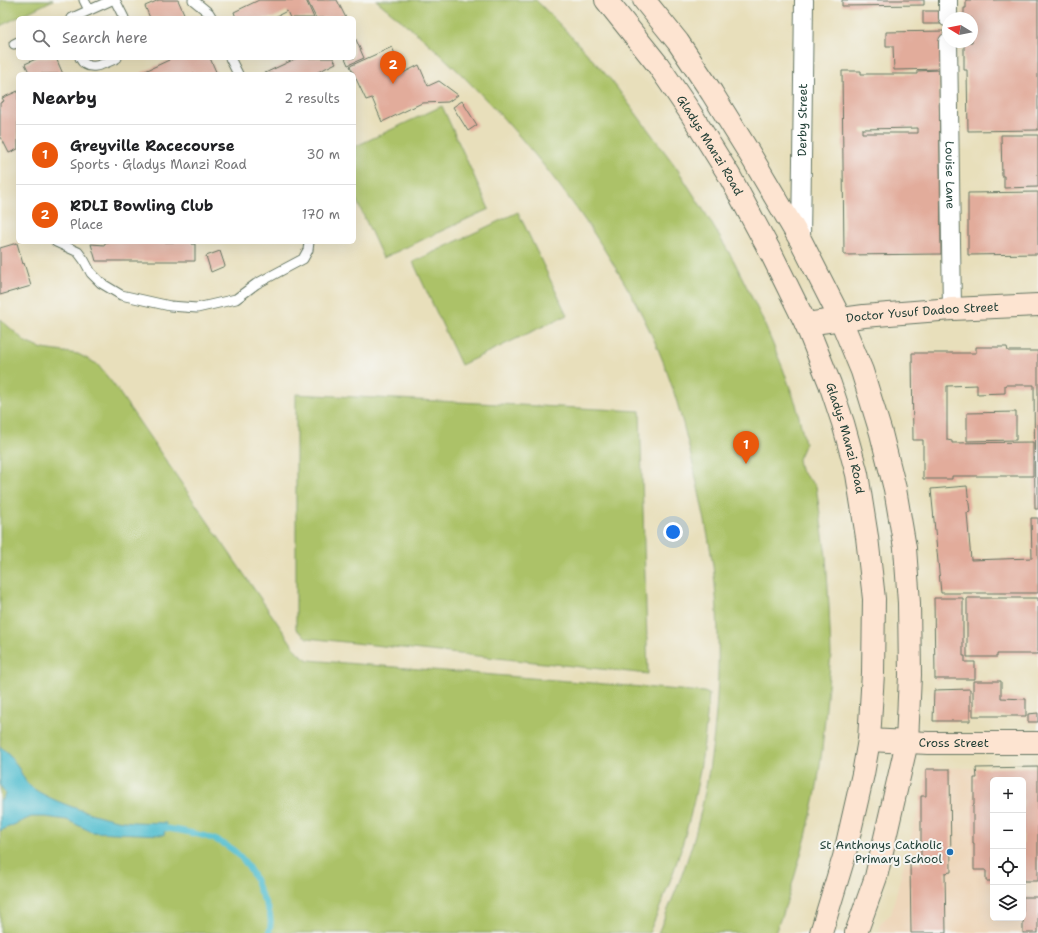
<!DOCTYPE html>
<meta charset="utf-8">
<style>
:root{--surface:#fff;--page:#f2f2f2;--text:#202124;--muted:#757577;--line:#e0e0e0;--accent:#ea580c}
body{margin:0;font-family:"Shantell Sans",sans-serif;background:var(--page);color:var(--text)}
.controls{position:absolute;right:12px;bottom:12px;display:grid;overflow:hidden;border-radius:6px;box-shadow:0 4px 16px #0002}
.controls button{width:36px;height:36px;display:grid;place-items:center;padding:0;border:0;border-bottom:1px solid var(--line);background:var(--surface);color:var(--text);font:20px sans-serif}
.compass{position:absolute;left:942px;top:12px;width:36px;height:36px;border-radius:50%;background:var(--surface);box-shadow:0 4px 16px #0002;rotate:280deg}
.you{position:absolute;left:673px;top:532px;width:14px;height:14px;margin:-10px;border:3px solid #fff;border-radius:50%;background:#1a73e8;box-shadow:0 0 0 6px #1a73e833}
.badge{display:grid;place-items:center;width:26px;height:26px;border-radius:50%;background:var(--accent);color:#fff;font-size:13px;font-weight:700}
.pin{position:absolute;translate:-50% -33px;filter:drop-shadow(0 1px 2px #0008)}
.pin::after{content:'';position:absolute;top:21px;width:14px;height:12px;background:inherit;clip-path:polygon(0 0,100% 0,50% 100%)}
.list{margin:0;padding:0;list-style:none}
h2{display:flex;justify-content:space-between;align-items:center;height:52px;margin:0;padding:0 16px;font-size:17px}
h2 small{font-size:13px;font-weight:400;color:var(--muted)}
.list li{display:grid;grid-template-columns:26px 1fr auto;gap:12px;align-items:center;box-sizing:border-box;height:60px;padding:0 16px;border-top:1px solid var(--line)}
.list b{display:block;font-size:15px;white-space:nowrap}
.list p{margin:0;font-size:13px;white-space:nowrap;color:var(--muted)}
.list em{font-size:13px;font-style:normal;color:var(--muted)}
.icon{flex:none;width:22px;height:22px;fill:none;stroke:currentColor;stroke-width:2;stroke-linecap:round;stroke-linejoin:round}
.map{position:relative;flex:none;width:1038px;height:933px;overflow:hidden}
.search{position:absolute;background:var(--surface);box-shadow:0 4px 16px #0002;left:16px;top:16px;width:340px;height:44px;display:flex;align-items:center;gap:10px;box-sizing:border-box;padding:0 14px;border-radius:6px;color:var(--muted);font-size:15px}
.panel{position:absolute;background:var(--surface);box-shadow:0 4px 16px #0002;left:16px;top:72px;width:340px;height:172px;border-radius:6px}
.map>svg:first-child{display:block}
</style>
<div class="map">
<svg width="1038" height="933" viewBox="0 0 1038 933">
<rect width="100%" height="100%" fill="#f6f6f2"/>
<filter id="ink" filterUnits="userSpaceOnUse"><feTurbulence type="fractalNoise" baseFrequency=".025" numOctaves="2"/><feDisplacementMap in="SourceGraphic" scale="8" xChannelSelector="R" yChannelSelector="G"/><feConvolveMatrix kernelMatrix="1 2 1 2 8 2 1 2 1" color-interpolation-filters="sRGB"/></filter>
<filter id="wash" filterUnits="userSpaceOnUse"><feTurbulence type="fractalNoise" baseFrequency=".012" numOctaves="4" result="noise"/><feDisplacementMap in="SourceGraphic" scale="16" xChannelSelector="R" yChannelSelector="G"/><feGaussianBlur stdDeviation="0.9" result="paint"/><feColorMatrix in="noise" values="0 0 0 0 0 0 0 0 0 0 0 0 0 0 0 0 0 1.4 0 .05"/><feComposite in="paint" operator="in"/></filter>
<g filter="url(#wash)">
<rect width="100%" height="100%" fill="#e8dfbb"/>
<path fill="#eed7bb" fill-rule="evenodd" d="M927,767L1038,770V933H880V923L891,914L923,790ZM993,780H1023V918H993Z"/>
<g fill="#acc267" stroke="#66804e">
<polygon points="0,0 53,0 0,26"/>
<path d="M376,0H536L571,36L611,80L676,167L706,214L734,261L761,316L782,366L796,404L805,443L798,459L800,470L816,486L826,556L829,606L831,654L822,750L817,787L806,837L788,899L775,933H658C674,896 690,858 699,819C719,737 723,649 713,566C709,538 703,511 697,483C686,431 672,375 648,327C633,295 614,265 595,235C550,168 496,106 437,51C418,33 396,17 376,0Z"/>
<polygon points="442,106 489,209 383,258 354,195 354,147"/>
<polygon points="518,212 567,315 461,365 413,262"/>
<path d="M0,319L27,343L43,349L78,354L97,364L114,385L298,653L308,660L704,692L709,694C706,730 702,765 694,800C684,846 668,890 649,933H0Z"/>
<polygon points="296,394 640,411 648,674 307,638 296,629"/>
</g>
<path fill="#55bfd0" stroke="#3a7e82" d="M0,746C7,752 14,761 19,769C22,774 24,779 27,783C41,799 101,818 123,821C137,823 152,822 166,823L164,835L92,832L67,820L46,817H31L0,831V800H2L5,794L0,785Z"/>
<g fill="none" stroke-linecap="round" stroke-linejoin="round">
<path stroke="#55bfd0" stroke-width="6" d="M165,828C198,834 232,837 250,870C255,877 257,885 260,892C267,907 274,916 269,933"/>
</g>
<g id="blocks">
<g fill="#e2ac9b" fill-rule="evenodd">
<polygon points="159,0 178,0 186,18 150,18 145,6"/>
<polygon points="259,0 306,0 314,18 290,18 287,11 273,18 236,18 234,12"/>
<polygon points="307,0 337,0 346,18 316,18"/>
<polygon points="842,0 924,0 924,5 842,6"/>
<polygon points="966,0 1038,0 1038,130 968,131 967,70 964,70 964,42 972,42 972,18 964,18 964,8 966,8"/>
<polygon points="923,11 943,11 942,24 923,24"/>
<polygon points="944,31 944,69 894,70 893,46 886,46 886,32"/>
<polygon points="354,35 364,58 348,65 345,58 354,58"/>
<polygon points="392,47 403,73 419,65 428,86 439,81 458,95 448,102 422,103 382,122 372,98 366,100 350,66"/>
<polygon points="38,58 56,58 63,74 30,74 25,64"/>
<polygon points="169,58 210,58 217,74 139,74 169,60"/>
<polygon points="297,58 333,58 336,63 314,74 263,74"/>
<path d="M939,70L941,254L844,255L842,71H861V74H917V71ZM918,128V133H862V129Z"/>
<polygon points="18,91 18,149 9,153 1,137 0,137 0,103 4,101 2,98"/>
<polygon points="462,101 477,125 468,131 453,107"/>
<polygon points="1001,135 1038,135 1038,187 1004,188 1004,176 1002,176"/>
<polygon points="1038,192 1038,254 968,255 968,193"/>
<polygon points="105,242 192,242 192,244 195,244 195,261 96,261 91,244 105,245"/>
<polygon points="17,243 23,264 24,263 31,286 0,295 0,248"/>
<polygon points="220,251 225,266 211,272 206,256"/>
<polygon points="976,347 1007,347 1008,351 1038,351 1038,509 1035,509 1034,385 1005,385 1005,393 977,394 977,385 947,386 947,440 952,441 952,443 1033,442 1033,476 952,476 952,479 923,479 923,440 913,440 912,353 976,353"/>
<polygon points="1016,412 1016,440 967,441 967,413"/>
<polygon points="967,486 970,512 967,513 971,560 1032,558 1031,518 1038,518 1038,593 941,593 931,489"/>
<polygon points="934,598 963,598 963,656 965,656 965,662 975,662 975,679 935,679"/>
<polygon points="967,598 1038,598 1038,654 997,654 997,657 967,657"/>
<polygon points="973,681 1001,681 1001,698 1026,699 1026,716 973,716"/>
<polygon points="970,689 970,721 933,721 934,690"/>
<polygon points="1038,713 1038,722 1028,722 1028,714"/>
<polygon points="1038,767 1038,881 1023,881 1023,780 993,780 993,881 986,881 986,870 974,870 974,843 973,843 973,805 974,805 974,778 977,778 976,768"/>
<polygon points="926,769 950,769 951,872 945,873 946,933 911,933 910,864 921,863 921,796 926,796"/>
<rect x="1023" y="897" width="15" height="36"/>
</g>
</g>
</g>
<g filter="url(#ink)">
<use href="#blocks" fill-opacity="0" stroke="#657663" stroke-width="1"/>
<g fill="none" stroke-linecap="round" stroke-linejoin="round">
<g stroke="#657663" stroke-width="11">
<g id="lane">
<polyline points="84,0 89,10"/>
<polyline points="115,0 124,18"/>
<polyline points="193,0 209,13 212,18"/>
<polyline points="72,18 112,0"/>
<polyline points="14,44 18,42"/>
<path d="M80,58C88,74 105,63 117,58"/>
<polyline points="230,58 238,74"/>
<polyline points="56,242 78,252 84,260 91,273 101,283 121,295 170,306 197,308 236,299 256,284 303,259 308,250 309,242"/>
</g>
</g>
<g stroke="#657663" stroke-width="20">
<g id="street">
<polyline points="948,0 948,18"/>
<path id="s1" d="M948,42L952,309"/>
<path id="s2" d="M801,241L804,0"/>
</g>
</g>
<g stroke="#657663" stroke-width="24">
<g id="secondary">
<path id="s3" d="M606,0L658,65L690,112L729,175L772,255L806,324L830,384L843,423L857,474L867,537L874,599L873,673L869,740L863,774L844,857L821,933"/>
<polyline points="644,0 678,42 712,93 748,151 801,241 841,320 862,371 881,433 895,489 905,548 909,603 910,675 907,742 876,877 856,933"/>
<path id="s4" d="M806,324L864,316L952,309L1038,305"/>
<path id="s5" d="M869,740L928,743H1038"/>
</g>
</g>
<use href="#lane" stroke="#fff" stroke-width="9"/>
<use href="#street" stroke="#fff" stroke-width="18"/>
<use href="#secondary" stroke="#fde4d1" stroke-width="22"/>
</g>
</g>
<circle fill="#1f6fb2" stroke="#f6f6f2" stroke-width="1.5" cx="950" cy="852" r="4"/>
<g text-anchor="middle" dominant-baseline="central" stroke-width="4" stroke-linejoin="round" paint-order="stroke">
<g font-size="12" fill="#1f3d34" stroke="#f6f6f2">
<text stroke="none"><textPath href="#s2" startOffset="121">Derby Street</textPath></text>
<text stroke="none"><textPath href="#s3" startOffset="179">Gladys Manzi Road</textPath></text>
<text stroke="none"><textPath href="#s1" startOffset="133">Louise Lane</textPath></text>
<text stroke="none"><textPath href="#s4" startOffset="117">Doctor Yusuf Dadoo Street</textPath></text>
<text stroke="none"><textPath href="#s3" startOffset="503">Gladys Manzi Road</textPath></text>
<text stroke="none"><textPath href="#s5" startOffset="85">Cross Street</textPath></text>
</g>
<g font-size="12" fill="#1f3d34" stroke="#f6f6f2" text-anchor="end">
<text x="942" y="845">St Anthonys Catholic<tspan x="942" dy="14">Primary School</tspan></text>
</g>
</g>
</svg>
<div class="controls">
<button>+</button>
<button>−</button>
<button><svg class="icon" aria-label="locate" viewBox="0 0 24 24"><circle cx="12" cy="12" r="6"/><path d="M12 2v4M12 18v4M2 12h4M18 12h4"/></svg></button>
<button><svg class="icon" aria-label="layers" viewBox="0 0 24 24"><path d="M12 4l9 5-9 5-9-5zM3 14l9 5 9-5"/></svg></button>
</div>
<svg class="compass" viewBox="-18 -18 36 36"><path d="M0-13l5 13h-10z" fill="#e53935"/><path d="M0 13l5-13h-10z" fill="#757577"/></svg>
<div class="you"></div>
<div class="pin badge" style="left:746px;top:464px">1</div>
<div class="pin badge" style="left:393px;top:84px">2</div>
<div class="search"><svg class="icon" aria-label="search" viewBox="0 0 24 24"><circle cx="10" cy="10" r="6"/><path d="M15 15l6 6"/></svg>Search here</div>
<section class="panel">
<h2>Nearby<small>2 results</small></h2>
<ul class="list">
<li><span class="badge">1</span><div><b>Greyville Racecourse</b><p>Sports · Gladys Manzi Road</p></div><em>30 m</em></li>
<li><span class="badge">2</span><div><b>RDLI Bowling Club</b><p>Place</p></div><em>170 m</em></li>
</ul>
</section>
</div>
